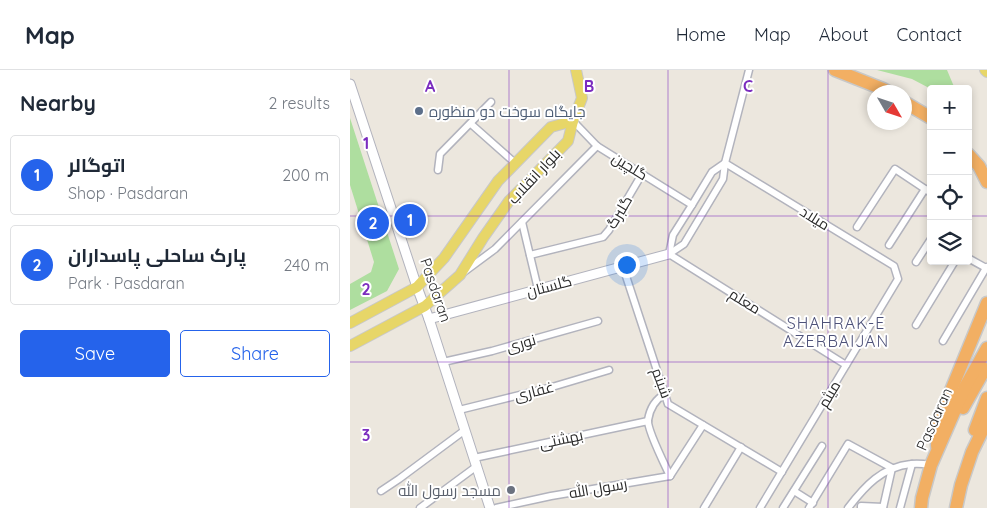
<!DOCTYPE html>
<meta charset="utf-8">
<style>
:root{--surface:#fff;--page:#f2f2f3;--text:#1f2937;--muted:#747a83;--line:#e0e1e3;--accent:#2563eb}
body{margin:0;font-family:Quicksand,Cairo,sans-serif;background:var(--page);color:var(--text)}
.controls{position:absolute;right:15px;top:15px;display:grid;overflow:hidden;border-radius:5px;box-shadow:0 2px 8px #0003}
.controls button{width:45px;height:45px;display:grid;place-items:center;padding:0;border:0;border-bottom:1px solid var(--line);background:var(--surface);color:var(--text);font:25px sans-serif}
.compass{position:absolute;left:517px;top:15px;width:45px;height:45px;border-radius:50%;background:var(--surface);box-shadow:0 2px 8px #0003;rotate:129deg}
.you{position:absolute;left:276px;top:194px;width:18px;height:18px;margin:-12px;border:4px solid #fff;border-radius:50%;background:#1a73e8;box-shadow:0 0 0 8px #1a73e833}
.badge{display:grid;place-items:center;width:32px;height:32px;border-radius:50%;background:var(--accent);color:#fff;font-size:16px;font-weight:700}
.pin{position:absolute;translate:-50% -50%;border:2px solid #fff;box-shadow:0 1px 5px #0006}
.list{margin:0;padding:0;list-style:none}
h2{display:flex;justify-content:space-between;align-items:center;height:65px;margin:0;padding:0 20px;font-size:21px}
h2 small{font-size:16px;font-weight:400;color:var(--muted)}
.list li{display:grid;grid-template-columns:32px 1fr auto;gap:15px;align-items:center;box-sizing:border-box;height:80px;margin:0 10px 10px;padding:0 10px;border:1px solid var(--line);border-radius:5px}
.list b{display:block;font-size:19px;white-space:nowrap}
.list p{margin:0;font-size:16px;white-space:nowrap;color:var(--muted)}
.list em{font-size:16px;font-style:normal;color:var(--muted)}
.actions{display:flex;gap:10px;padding:15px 20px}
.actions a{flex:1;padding:11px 0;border:1px solid var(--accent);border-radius:5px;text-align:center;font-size:18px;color:var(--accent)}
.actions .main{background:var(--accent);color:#fff}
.icon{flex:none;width:28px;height:28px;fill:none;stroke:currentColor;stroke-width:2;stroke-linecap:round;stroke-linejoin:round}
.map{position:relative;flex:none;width:637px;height:438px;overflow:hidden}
header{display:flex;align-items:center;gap:30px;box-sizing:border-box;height:70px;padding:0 25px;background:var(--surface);border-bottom:1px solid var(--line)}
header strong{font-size:24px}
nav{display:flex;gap:28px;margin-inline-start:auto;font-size:18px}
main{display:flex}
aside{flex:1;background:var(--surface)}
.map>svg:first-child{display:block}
</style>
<header>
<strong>Map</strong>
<nav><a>Home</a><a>Map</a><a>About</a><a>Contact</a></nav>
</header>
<main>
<aside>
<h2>Nearby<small>2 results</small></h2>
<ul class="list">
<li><span class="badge">1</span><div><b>اتوگالر</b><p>Shop · Pasdaran</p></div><em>200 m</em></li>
<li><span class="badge">2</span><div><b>پارک ساحلی پاسداران</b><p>Park · Pasdaran</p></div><em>240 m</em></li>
</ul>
<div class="actions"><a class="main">Save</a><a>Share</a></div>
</aside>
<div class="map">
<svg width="637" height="438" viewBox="0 0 637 438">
<rect width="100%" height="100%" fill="#ece7de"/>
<g fill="#aede9f">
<polygon points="527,0 597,0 605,19 581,19 562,9"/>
<polygon points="0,48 49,199 37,221 0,240 0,214 21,202 24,192 0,115"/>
</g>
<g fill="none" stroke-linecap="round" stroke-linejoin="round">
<g stroke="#b2b3bd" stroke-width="9">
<g id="street">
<polyline points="223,51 247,76 342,135"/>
<polyline points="121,54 165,93"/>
<polyline points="375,93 544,196 548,209 410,438"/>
<polyline points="88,100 90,84 141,32"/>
<polyline points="172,152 188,219"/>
<polyline points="507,157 545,99 581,123"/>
<polyline points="539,175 575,119"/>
<polyline points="319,184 496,295"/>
<polyline points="319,184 334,174 373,109 375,93 399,0"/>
<polyline points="319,184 323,165 342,135 362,102 375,93"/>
<polyline points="180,185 253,167 259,160 292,104"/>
<polyline points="618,188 636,198 637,197"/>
<polyline points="566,192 581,169"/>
<polyline points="273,197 318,334 432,402"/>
<polyline points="114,202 145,179 247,76"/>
<polyline points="566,255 605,191"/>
<polyline points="593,271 636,198"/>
<polyline points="93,292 142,281 248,251"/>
<path d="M315,324C306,329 300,338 298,350C297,360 315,395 320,406"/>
<polyline points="109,340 202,317 259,300"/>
<polyline points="124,388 298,351"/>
<polyline points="320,406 353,355"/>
<polyline points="31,421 49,409 115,360"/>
<polyline points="444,421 463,433"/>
<polyline points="70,438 127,396"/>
<polyline points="146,438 201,426 320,406"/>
<polyline points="354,438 391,377"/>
<polyline points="433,438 472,376"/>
<polyline points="459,438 498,374 542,398 533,438"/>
<path d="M498,438C515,416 532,397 561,394C568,393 575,394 581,395"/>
<polyline points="511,438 511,436 533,437"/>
<polyline points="550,438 562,394"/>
</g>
</g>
<g stroke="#b2b3bd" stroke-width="11">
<g id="secondary">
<polyline points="0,14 67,217 79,249 140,438"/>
<polyline points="79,249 319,184"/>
</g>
</g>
<g stroke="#c8c8c8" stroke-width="12">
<g id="primary">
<polyline points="635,0 637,2"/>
<polyline points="0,253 67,217 94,188 148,111 201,57 223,51"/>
<polyline points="0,276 75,236 110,205 133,168 159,131 218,71 223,51 232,28 226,0"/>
</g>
</g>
<g stroke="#c8c8c8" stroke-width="15">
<g id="highway">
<polyline points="485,0 533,19 538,22"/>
<polyline points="554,32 581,48"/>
<polyline points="618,84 629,96 637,112"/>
<polyline points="613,338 635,299"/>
<polyline points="625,360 637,328"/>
<polyline points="587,376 588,352 637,233"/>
<polyline points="571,438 572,428 581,395 615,317 637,278"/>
<polyline points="606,438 611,415 622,382 637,351"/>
</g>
</g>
<use href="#street" stroke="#fff" stroke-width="6"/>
<use href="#secondary" stroke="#fff" stroke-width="9"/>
<use href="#primary" stroke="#e7d668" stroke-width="10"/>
<use href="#highway" stroke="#f2af63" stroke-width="12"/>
</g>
<path fill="none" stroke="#7b2cbf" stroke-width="1" stroke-opacity="0.55" d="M159,0V438M318,0V438M478,0V438M0,146H581M618,146H637M0,292H637"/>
<circle fill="#5c6f8a" stroke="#fff" stroke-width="2" cx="69" cy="41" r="5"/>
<circle fill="#6b7280" stroke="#fff" stroke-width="2" cx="161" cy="420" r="5"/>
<g text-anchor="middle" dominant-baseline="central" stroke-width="4" stroke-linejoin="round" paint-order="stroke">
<g font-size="15" fill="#4e5e75" stroke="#fff" text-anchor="start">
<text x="79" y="41">جایگاه سوخت دو منظوره</text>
</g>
<g font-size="15" fill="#2b2b2b" stroke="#fff">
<text transform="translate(280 96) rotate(32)">گلچین</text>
<text transform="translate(184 106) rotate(-47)">بلوار انقلاب</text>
<text transform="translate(269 142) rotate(-59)">گلبرگ</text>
<text transform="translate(465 148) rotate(32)">میلاد</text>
<text transform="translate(199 216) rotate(-15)">گلستان</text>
<text transform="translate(86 220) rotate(71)">Pasdaran</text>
<text transform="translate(395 231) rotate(32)">معلم</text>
<text transform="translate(171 273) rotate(-16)">نوری</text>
<text transform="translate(312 313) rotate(70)">شبنم</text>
<text transform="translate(184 321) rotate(-14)">غفاری</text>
<text transform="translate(479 324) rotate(-59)">میثم</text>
<text transform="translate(584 349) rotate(-66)">Pasdaran</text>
<text transform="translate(211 369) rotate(-12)">بهشتی</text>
<text transform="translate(248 418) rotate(-10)">رسول الله</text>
</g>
<g font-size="15" fill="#5b616d" stroke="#fff" text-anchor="end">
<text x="151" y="420">مسجد رسول الله</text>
</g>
<g font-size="16" letter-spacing="1" fill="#4e5279" stroke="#fff">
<text x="486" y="253">SHAHRAK-E<tspan x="486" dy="18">AZERBAIJAN</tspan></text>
</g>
</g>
<g font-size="16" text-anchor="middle" font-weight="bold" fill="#7b2cbf" stroke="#fff" stroke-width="4" stroke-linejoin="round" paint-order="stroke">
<text x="80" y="22">A</text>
<text x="239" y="22">B</text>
<text x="398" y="22">C</text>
<text x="16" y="79">1</text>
<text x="16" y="225">2</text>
<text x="16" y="371">3</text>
</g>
</svg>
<div class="controls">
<button>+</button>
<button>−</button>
<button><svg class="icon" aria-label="locate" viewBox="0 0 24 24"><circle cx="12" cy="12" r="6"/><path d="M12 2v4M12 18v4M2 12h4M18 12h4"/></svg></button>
<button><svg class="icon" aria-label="layers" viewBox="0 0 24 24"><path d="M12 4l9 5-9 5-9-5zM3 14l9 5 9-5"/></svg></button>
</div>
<svg class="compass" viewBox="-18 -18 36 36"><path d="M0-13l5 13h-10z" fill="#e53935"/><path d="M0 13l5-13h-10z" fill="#747a83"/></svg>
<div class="you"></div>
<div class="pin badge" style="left:60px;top:150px">1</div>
<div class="pin badge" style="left:23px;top:153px">2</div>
</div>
</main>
